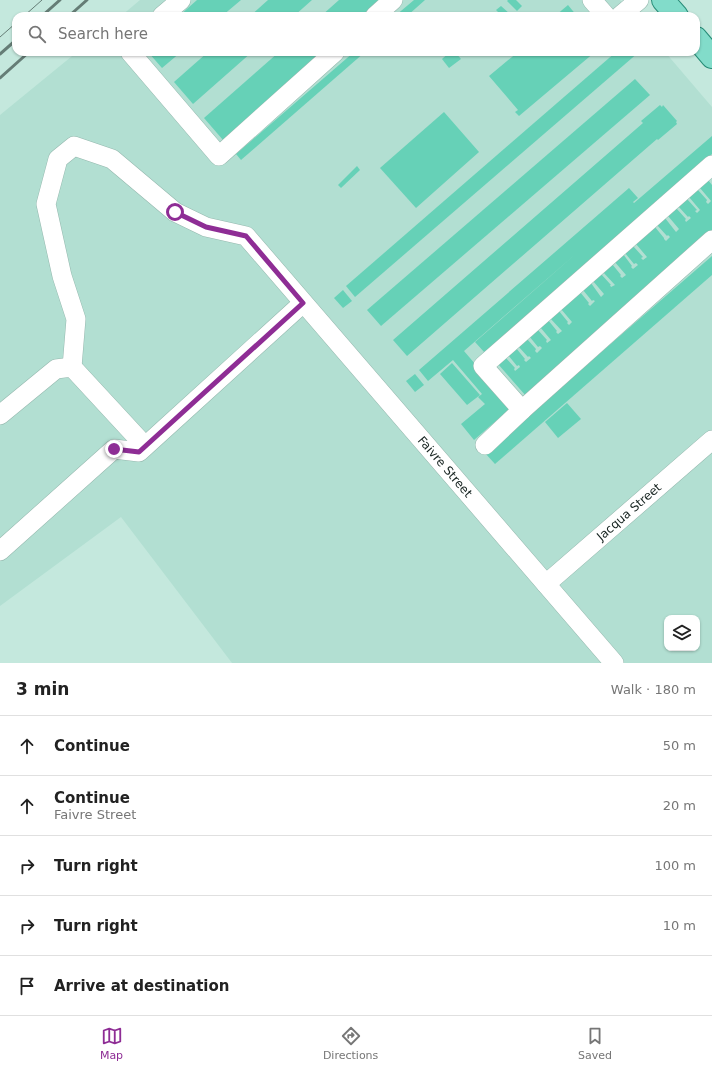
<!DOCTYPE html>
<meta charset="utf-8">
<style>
:root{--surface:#fff;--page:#f6f6f6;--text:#222;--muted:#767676;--line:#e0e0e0;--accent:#8e2d95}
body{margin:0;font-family:"DejaVu Sans",sans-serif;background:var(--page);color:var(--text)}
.controls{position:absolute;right:12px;bottom:12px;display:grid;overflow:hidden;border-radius:8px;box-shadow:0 1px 3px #0004}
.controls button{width:36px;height:36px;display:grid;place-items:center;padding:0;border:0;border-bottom:1px solid var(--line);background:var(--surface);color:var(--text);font:20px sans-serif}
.stop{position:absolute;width:12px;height:12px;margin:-9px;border:3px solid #8e2d95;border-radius:50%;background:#fff}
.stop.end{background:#8e2d95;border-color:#fff;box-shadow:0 1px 4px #0008}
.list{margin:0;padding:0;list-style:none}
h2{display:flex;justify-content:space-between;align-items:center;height:52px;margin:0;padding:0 16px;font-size:17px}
h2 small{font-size:13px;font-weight:400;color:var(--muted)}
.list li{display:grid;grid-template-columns:26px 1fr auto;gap:12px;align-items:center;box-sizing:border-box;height:60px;padding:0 16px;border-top:1px solid var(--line)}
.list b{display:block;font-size:15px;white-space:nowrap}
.list p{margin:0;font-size:13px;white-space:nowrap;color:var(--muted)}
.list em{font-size:13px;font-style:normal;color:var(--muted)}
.icon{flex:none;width:22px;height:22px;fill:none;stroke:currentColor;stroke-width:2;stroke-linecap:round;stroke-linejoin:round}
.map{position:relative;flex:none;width:712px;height:663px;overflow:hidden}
.search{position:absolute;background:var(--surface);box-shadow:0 1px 3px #0004;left:12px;right:12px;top:12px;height:44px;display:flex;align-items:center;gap:10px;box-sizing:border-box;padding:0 14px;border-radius:12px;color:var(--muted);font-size:15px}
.sheet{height:352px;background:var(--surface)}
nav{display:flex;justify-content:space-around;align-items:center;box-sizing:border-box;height:56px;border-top:1px solid var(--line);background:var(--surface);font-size:11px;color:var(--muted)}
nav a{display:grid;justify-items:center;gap:2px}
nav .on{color:var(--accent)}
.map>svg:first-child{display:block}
</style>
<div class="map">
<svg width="712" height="663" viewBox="0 0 712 663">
<rect width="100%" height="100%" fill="#c4e8dd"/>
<g fill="#b2dfd2" fill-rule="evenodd">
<polygon points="140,0 620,0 634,16 121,16"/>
<path d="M77,52H665L712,107V663H232L121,517L0,606V115ZM667,618H697V648H667Z"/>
</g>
<g fill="#66d1b7">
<polygon points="197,0 241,0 222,16 179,16"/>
<polygon points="268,0 312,0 294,16 250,16"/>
<polygon points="339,0 384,0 365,16 321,16"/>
<polygon points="414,0 425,0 407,16 395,16"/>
<polygon points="508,0 516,0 522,6 517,11 507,1"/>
<polygon points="568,5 577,16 555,16"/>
<polygon points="501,6 510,14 507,16 502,16 496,10"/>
<polygon points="148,52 181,52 162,68"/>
<polygon points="208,52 252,52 193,104 174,82"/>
<polygon points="279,52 324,52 223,140 204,118"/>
<polygon points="354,52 365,52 241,160 236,154"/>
<polygon points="450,52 455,52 461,59 449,68 442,59"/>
<polygon points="518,52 595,52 519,116 515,112 518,110 489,76"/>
<polygon points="616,52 639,52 355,297 346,286"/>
<polygon points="635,79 650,95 381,326 367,310"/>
<polygon points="660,105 662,107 663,105 677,121 676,122 677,124 658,140 657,139 407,356 393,340 643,123 641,121"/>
<polygon points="444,112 479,152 416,208 380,168"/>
<polygon points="712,136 712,154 485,353 475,342 578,252 464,351 512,407 474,440 461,424 485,404 478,397 482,394 453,360 428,381 419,370 629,188 638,198 633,202 634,203"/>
<polygon points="357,166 360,170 341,188 338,185"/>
<polygon points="708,180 712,185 712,234 526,396 498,364 505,357 515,368 514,369 515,371 520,367 519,365 517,366 508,355 516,348 525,359 524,360 526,362 531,358 529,356 528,357 518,346 527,339 536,349 535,351 537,353 542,348 540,346 538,347 529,336 537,329 547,340 546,341 547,343 551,340 540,327 548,320 557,331 556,332 558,334 562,331 550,318 559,311 568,322 567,323 569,325 572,322 561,309 580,292 589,303 588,304 590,306 595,301 593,300 592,301 583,290 591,283 601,297 604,294 593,281 601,274 611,285 610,285 611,287 615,285 603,272 612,264 621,275 620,276 622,278 626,275 614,261 623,254 632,266 631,267 633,269 638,265 636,263 634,264 625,253 633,246 643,257 641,258 643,260 647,257 636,244 655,227 664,238 664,239 666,241 670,237 668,235 667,236 657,225 665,218 676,232 679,229 668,216 676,208 686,219 685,220 686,222 691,218 689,216 688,217 678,206 687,199 697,210 695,211 697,213 700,210 689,197 697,189 707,200 706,202 708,204 711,201 700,188"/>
<polygon points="712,256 712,275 495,464 485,453"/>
<polygon points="343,290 352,301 343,308 334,298"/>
<polygon points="452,363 480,395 467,405 440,374"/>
<polygon points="415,374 424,385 415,392 406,381"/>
<polygon points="567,403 581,419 558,438 545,422"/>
</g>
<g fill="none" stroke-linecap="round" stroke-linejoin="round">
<g stroke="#95b8ae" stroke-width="20">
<g id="minor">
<polyline points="592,0 606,16"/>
<polyline points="162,16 181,0"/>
<polyline points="375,16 393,0"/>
<polyline points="620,16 639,0"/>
<polyline points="130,52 219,156 335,52"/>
<polyline points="712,165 483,366 522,410 712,240"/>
<path id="s1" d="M72,367L76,319L62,276L46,204L58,159L74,146L112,159L175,212L206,227L246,236L614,663"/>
<polyline points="0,415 56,369 72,367 145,446"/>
<polyline points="485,445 522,410"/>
<polyline points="0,551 114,449 139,452 303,303"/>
<path id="s2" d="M546,584L712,440"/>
</g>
</g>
<g stroke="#268c77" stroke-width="24">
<g id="major">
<polyline points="663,0 677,16"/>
<polyline points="696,38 712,57"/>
</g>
</g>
<use href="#minor" stroke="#fff" stroke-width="19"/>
<use href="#major" stroke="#82dcca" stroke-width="22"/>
<g stroke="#657d76" stroke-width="1">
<polyline points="24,16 42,0"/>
<polyline points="0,37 16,23"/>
</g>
<g stroke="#657d76" stroke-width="3">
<polyline points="42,16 60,0"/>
<polyline points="69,16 87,0"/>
<polyline points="0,54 16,40"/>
<polyline points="0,78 29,52"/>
</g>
</g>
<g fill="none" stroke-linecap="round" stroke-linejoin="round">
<polyline stroke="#8e2d95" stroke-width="5" points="114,449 139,452 303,303 246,236 206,227 175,212"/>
</g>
<g text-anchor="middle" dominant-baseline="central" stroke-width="4" stroke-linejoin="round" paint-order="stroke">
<g font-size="12" fill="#15221f" stroke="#d1f5ea">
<text stroke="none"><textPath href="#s1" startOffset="737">Faivre Street</textPath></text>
<text stroke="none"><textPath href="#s2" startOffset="110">Jacqua Street</textPath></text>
</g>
</g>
</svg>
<div class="controls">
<button><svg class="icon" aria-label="layers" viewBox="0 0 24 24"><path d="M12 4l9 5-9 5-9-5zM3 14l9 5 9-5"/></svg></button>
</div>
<div class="stop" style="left:175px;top:212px"></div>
<div class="stop end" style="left:114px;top:449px"></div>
<div class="search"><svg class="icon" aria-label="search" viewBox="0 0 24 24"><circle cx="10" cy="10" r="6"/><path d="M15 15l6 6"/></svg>Search here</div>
</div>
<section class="sheet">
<h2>3 min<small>Walk · 180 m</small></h2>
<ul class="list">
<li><svg class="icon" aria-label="ahead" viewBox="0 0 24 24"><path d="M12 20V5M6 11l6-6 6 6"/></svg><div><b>Continue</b></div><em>50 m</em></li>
<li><svg class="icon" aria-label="ahead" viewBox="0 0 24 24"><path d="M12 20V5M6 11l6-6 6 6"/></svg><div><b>Continue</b><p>Faivre Street</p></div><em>20 m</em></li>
<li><svg class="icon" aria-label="right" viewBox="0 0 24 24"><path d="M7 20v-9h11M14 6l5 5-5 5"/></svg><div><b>Turn right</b></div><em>100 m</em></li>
<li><svg class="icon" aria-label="right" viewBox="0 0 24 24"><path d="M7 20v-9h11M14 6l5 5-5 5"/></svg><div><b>Turn right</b></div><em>10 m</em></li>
<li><svg class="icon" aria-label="arrive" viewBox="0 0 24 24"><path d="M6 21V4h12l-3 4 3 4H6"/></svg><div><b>Arrive at destination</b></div></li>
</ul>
</section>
<nav>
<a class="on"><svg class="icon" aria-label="map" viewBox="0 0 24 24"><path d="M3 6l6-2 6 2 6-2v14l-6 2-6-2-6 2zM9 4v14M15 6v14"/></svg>Map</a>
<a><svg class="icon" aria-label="directions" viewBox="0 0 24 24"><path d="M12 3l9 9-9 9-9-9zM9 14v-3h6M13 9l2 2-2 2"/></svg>Directions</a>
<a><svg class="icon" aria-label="saved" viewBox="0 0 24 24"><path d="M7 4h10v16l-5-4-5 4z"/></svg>Saved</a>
</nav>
